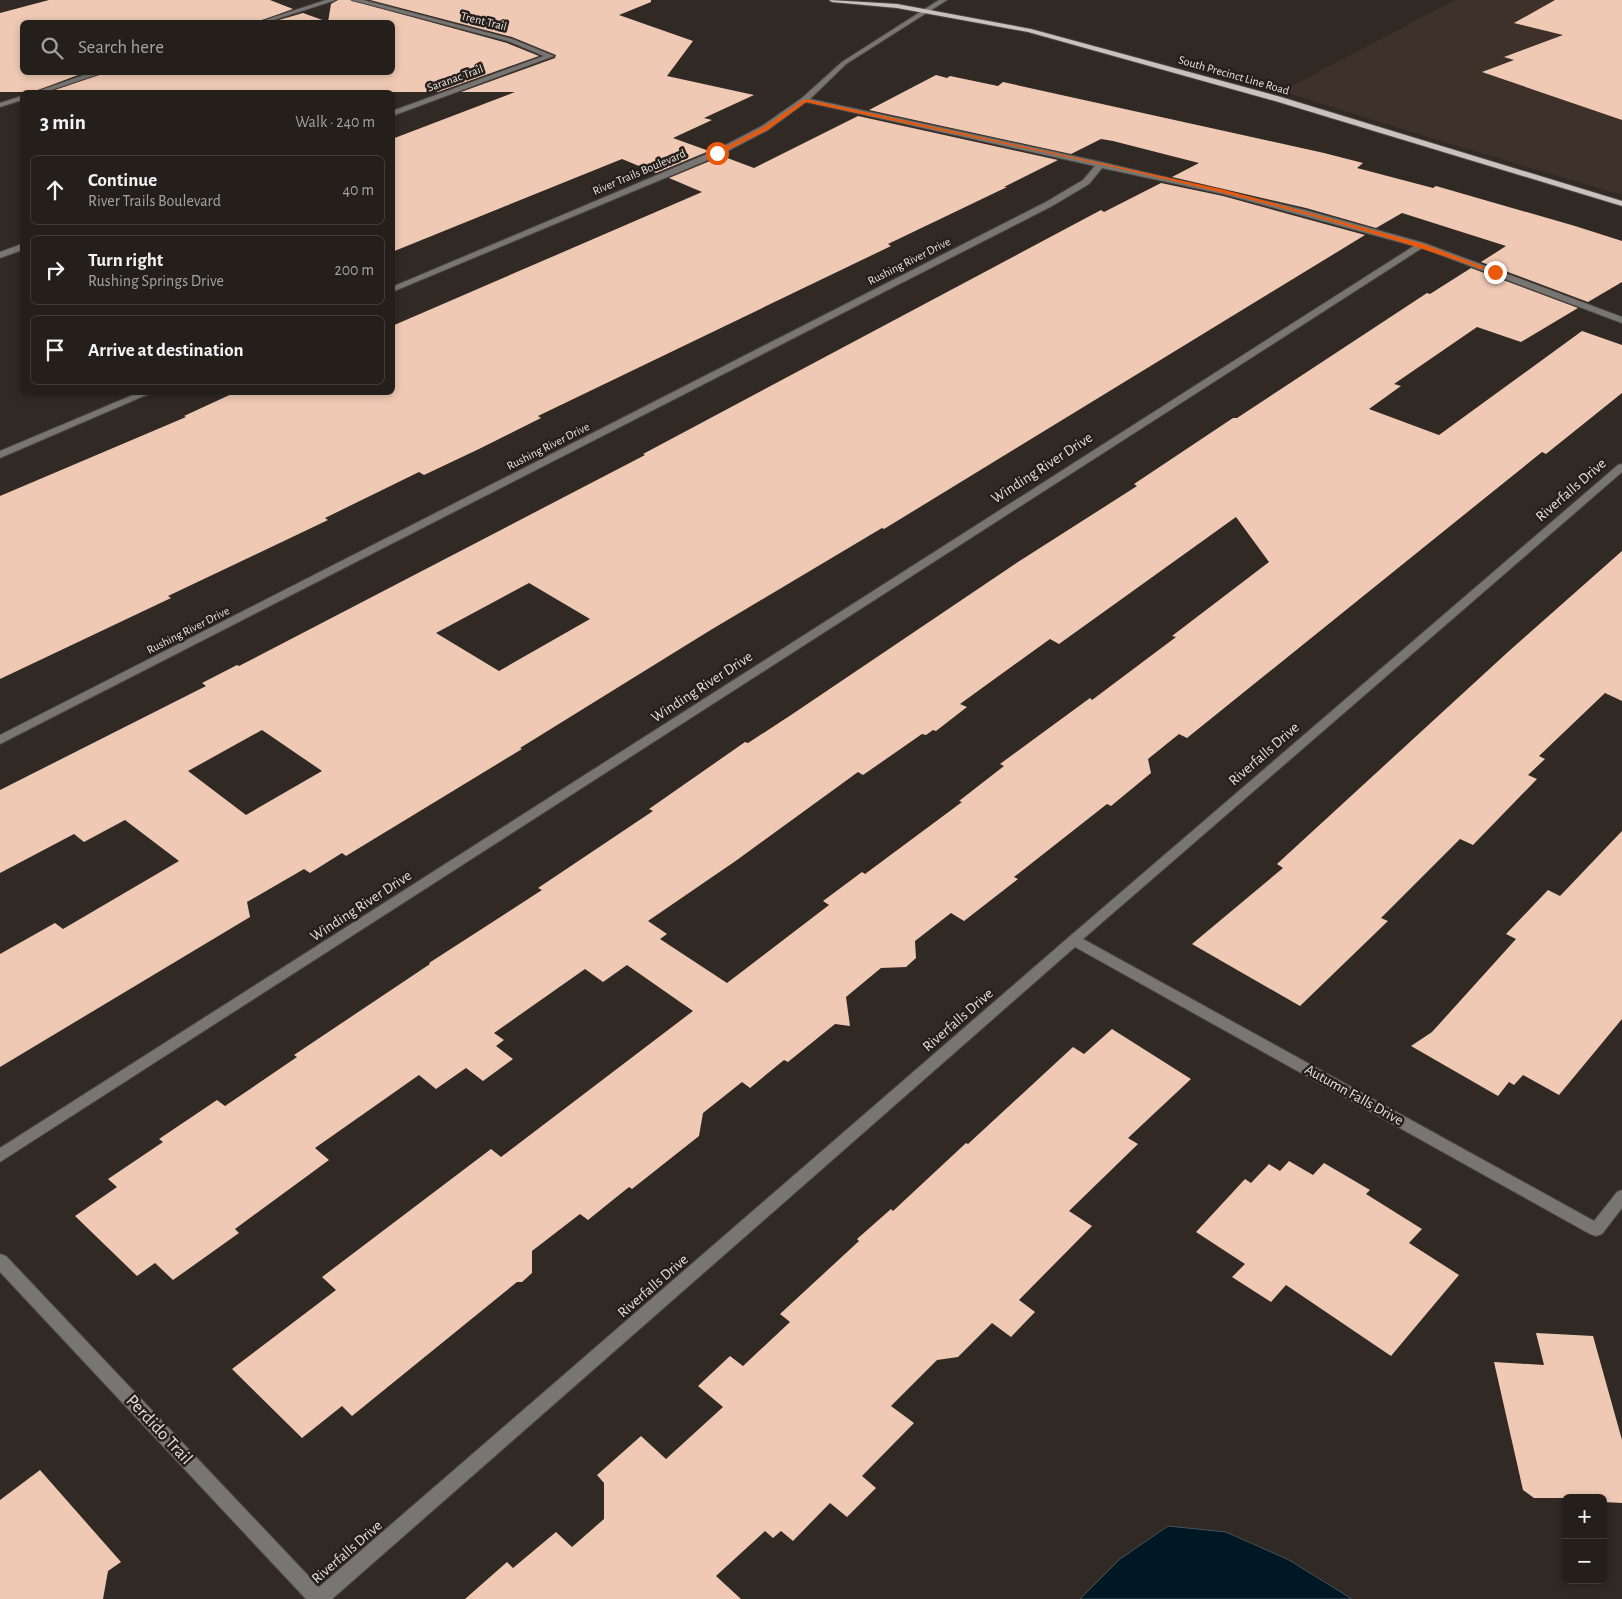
<!DOCTYPE html>
<meta charset="utf-8">
<style>
:root{--surface:#241f1b;--page:#302c28;--text:#f1f3f6;--muted:#a3a2a3;--line:#413d3a}
body{margin:0;font-family:"Alegreya Sans",sans-serif;background:var(--page);color:var(--text)}
.controls{position:absolute;right:15px;bottom:15px;display:grid;overflow:hidden;border-radius:8px;box-shadow:0 2px 8px #0003}
.controls button{width:45px;height:45px;display:grid;place-items:center;padding:0;border:0;border-bottom:1px solid var(--line);background:var(--surface);color:var(--text);font:25px sans-serif}
.stop{position:absolute;width:15px;height:15px;margin:-11px;border:4px solid #ea580c;border-radius:50%;background:#fff}
.stop.end{background:#ea580c;border-color:#fff;box-shadow:0 1px 5px #0008}
.list{margin:0;padding:0;list-style:none}
h2{display:flex;justify-content:space-between;align-items:center;height:65px;margin:0;padding:0 20px;font-size:21px}
h2 small{font-size:16px;font-weight:400;color:var(--muted)}
.list li{display:grid;grid-template-columns:32px 1fr auto;gap:15px;align-items:center;box-sizing:border-box;height:70px;margin:0 10px 10px;padding:0 10px;border:1px solid var(--line);border-radius:8px}
.list b{display:block;font-size:19px;white-space:nowrap}
.list p{margin:0;font-size:16px;white-space:nowrap;color:var(--muted)}
.list em{font-size:16px;font-style:normal;color:var(--muted)}
.icon{flex:none;width:28px;height:28px;fill:none;stroke:currentColor;stroke-width:2;stroke-linecap:round;stroke-linejoin:round}
.map{position:relative;flex:none;width:1622px;height:1599px;overflow:hidden}
.search{position:absolute;background:var(--surface);box-shadow:0 2px 8px #0003;left:20px;top:20px;width:375px;height:55px;display:flex;align-items:center;gap:12px;box-sizing:border-box;padding:0 18px;border-radius:8px;color:var(--muted);font-size:19px}
.panel{position:absolute;background:var(--surface);box-shadow:0 2px 8px #0003;left:20px;top:90px;width:375px;height:305px;border-radius:8px}
.map>svg:first-child{display:block}
</style>
<div class="map">
<svg width="1622" height="1599" viewBox="0 0 1622 1599">
<rect width="100%" height="100%" fill="#302924"/>
<polygon fill="#3e3129" points="1455,0 1622,0 1622,195 1430,138 1282,91"/>
<polygon fill="#001724" stroke="#45535c" points="1168,1526 1226,1532 1289,1560 1352,1599 1080,1599 1120,1559"/>
<g fill="#efc9b4" fill-rule="evenodd">
<polygon points="49,0 270,0 293,9 257,22 22,22 22,72 86,72 33,92 0,92 0,13"/>
<polygon points="338,0 350,0 507,43 539,56 438,92 49,92 107,72 392,72 392,22 328,22 331,4"/>
<polygon points="370,0 651,0 651,2 619,15 693,41 667,76 754,95 704,118 712,120 673,138 709,151 656,173 622,159 392,252 392,139 515,92 461,92 555,58 556,55 512,37"/>
<polygon points="1555,0 1622,0 1622,120 1482,72 1514,60 1504,57 1563,35 1514,23"/>
<polygon points="303,13 328,22 272,22"/>
<polygon points="936,75 947,78 950,76 998,86 1003,82 1324,153 1363,163 1357,168 1433,188 1436,186 1575,226 1622,241 1622,282 1588,302 1481,262 1506,246 1402,213 1376,228 1306,208 1172,177 1199,163 1113,141 1101,139 1071,154 869,110"/>
<polygon points="858,116 1058,160 1004,187 1007,187 888,244 891,246 538,416 541,418 479,449 424,475 419,472 325,518 328,520 168,596 171,598 0,679 0,496 186,417 184,416 236,392 392,392 392,326 702,192 669,178 722,156 754,168"/>
<path d="M1161,183L1223,196L1365,235L884,529L882,528L709,631L520,748L522,749L346,856L342,853L310,873L304,869L247,902L250,917L0,1067V954L55,923L63,929L179,861L125,820L84,842L74,834L0,873V790L206,686L202,683L237,665L239,666L645,455L643,454L1101,210L1104,212ZM529,583L590,619L499,671L436,633ZM262,730L322,771L246,815L188,771Z"/>
<path d="M1471,268L1578,308L1521,342L1477,327L1394,384L1401,386L1369,409L1439,435L1582,331L1622,345V393L1546,454L1542,452L1187,738L1179,734L1148,759L1151,773L1111,806L1107,804L1014,877L1018,879L964,921L951,913L915,941L916,958L906,967L881,968L846,997L850,1026L835,1024L788,1062L784,1060L750,1088L742,1082L703,1113L699,1136L632,1189L629,1187L588,1220L580,1214L532,1251V1273L522,1282H517L352,1416L342,1406L302,1438L232,1369L336,1290L322,1277L491,1149L501,1157L693,1011L627,965L603,982L585,969L494,1033L504,1040L496,1046L513,1059L483,1081L466,1068L436,1089L419,1075L315,1148L329,1160L235,1229L239,1233L173,1280L155,1263L137,1276L75,1216L117,1187L108,1179L163,1142L159,1139L217,1100L225,1106L297,1057L294,1055L430,964L429,963L542,890L538,888L653,811L649,809L745,742L748,743L791,715L1015,564L1137,486L1134,484L1233,418H1237L1427,293L1430,294ZM1236,517L1269,562L1172,636L1176,637L1092,700L1090,698L1000,764L1004,766L959,801L962,802L865,874L862,872L823,901L829,905L727,983L660,939L667,934L648,921L737,860L858,772L863,775L922,734L926,735L933,730L936,731L967,707L960,704L1050,639L1059,644Z"/>
<polygon points="1622,551 1622,701 1605,693 1539,756 1545,759 1528,775 1537,779 1473,845 1460,839 1381,918 1388,921 1300,1006 1192,944 1283,868 1277,864 1509,651"/>
<polygon points="1622,831 1622,1019 1559,1095 1523,1075 1514,1085 1509,1082 1498,1096 1411,1046 1432,1032 1516,939 1506,934 1548,890 1560,896"/>
<polygon points="1112,1029 1191,1079 1128,1138 1138,1144 1069,1211 1092,1226 1019,1300 1035,1312 1011,1337 992,1323 958,1357 937,1360 891,1406 914,1423 862,1476 876,1488 847,1517 830,1503 793,1541 781,1531 773,1538 765,1531 716,1576 741,1599 465,1599 507,1562 513,1568 556,1532 572,1547 604,1519 604,1483 597,1475 641,1436 666,1459 723,1407 698,1386 730,1356 743,1366 790,1322 780,1314 859,1241 857,1239 891,1209 893,1211 966,1143 968,1144 1073,1047 1084,1054"/>
<polygon points="1289,1161 1313,1175 1324,1163 1370,1190 1366,1194 1422,1229 1409,1243 1459,1275 1391,1356 1286,1285 1271,1302 1232,1277 1245,1264 1196,1232 1245,1179 1251,1183 1269,1164 1280,1171"/>
<polygon points="1536,1333 1593,1336 1622,1440 1622,1503 1603,1502 1603,1498 1534,1498 1523,1490 1494,1362 1544,1365"/>
<polygon points="40,1470 121,1562 108,1571 103,1599 0,1599 0,1500"/>
</g>
<g fill="none" stroke-linecap="round" stroke-linejoin="round">
<g stroke="#4d4642" stroke-width="2">
<g id="minor">
<polygon points="326,0 336,0 267,22 259,22"/>
<polygon points="352,0 363,0 512,39 554,56 392,116 392,111 544,56 508,41"/>
<polygon points="939,0 947,0 846,64 810,99 1101,162 1305,210 1424,243 1622,317 1622,323 1422,248 0,1162 0,1148 1414,246 1223,194 1102,168 1089,184 1052,206 0,744 0,735 1046,202 1083,180 1095,166 806,102 768,130 720,155 392,292 392,287 714,151 762,126 802,98 842,62"/>
<polygon points="93,72 105,72 45,92 35,92"/>
<polygon points="22,96 22,100 0,107 0,103"/>
<polygon points="22,244 22,250 0,258 0,252"/>
<polygon points="140,392 153,392 0,458 0,451"/>
<polygon points="1622,464 1622,472 1083,939 1594,1221 1617,1192 1622,1190 1622,1208 1602,1234 1596,1236 1590,1234 1075,947 332,1599 306,1599 0,1272 0,1254 6,1256 319,1587 1069,937 1618,465"/>
</g>
</g>
<g stroke="#4d4642" stroke-width="2">
<polygon id="major" points="829,0 897,4 1031,29 1281,97 1622,201 1622,206 1275,101 1028,32 897,8 832,2"/>
</g>
<use href="#minor" fill="#787672" fill-rule="evenodd"/>
<use href="#major" fill="#c7c2bb" fill-rule="evenodd"/>
</g>
<path fill="#ea580c" d="M805,99L1225,190L1423,244L1497,272L1493,273C1273,193 1035,152 806,102L767,130L719,154L714,153L764,127Z"/>
<g text-anchor="middle" dominant-baseline="central" stroke-width="5" stroke-linejoin="round" paint-order="stroke">
<g font-size="12" fill="#e5e0dd" stroke="#261f1b">
<text transform="translate(484 21) rotate(14)">Trent Trail</text>
<text transform="translate(1234 75) rotate(16)">South Precinct Line Road</text>
<text transform="translate(455 78) rotate(-20)">Saranac Trail</text>
<text transform="translate(639 172) rotate(-23)">River Trails Boulevard</text>
<text transform="translate(909 261) rotate(-27)">Rushing River Drive</text>
<text transform="translate(548 446) rotate(-27)">Rushing River Drive</text>
<text transform="translate(188 630) rotate(-27)">Rushing River Drive</text>
</g>
<g font-size="15" fill="#e5e0dd" stroke="#261f1b">
<text transform="translate(1042 468) rotate(-33)">Winding River Drive</text>
<text transform="translate(1571 490) rotate(-41)">Riverfalls Drive</text>
<text transform="translate(702 687) rotate(-33)">Winding River Drive</text>
<text transform="translate(1264 754) rotate(-41)">Riverfalls Drive</text>
<text transform="translate(361 906) rotate(-33)">Winding River Drive</text>
<text transform="translate(958 1020) rotate(-41)">Riverfalls Drive</text>
<text transform="translate(1354 1095) rotate(29)">Autumn Falls Drive</text>
<text transform="translate(653 1286) rotate(-41)">Riverfalls Drive</text>
<text transform="translate(347 1552) rotate(-41)">Riverfalls Drive</text>
</g>
<g font-size="18" fill="#e5e0dd" stroke="#261f1b">
<text transform="translate(159 1430) rotate(47)">Perdido Trail</text>
</g>
</g>
</svg>
<div class="controls">
<button>+</button>
<button>−</button>
</div>
<div class="stop" style="left:717px;top:153px"></div>
<div class="stop end" style="left:1495px;top:272px"></div>
<div class="search"><svg class="icon" aria-label="search" viewBox="0 0 24 24"><circle cx="10" cy="10" r="6"/><path d="M15 15l6 6"/></svg>Search here</div>
<section class="panel">
<h2>3 min<small>Walk · 240 m</small></h2>
<ul class="list">
<li><svg class="icon" aria-label="ahead" viewBox="0 0 24 24"><path d="M12 20V5M6 11l6-6 6 6"/></svg><div><b>Continue</b><p>River Trails Boulevard</p></div><em>40 m</em></li>
<li><svg class="icon" aria-label="right" viewBox="0 0 24 24"><path d="M7 20v-9h11M14 6l5 5-5 5"/></svg><div><b>Turn right</b><p>Rushing Springs Drive</p></div><em>200 m</em></li>
<li><svg class="icon" aria-label="arrive" viewBox="0 0 24 24"><path d="M6 21V4h12l-3 4 3 4H6"/></svg><div><b>Arrive at destination</b></div></li>
</ul>
</section>
</div>
